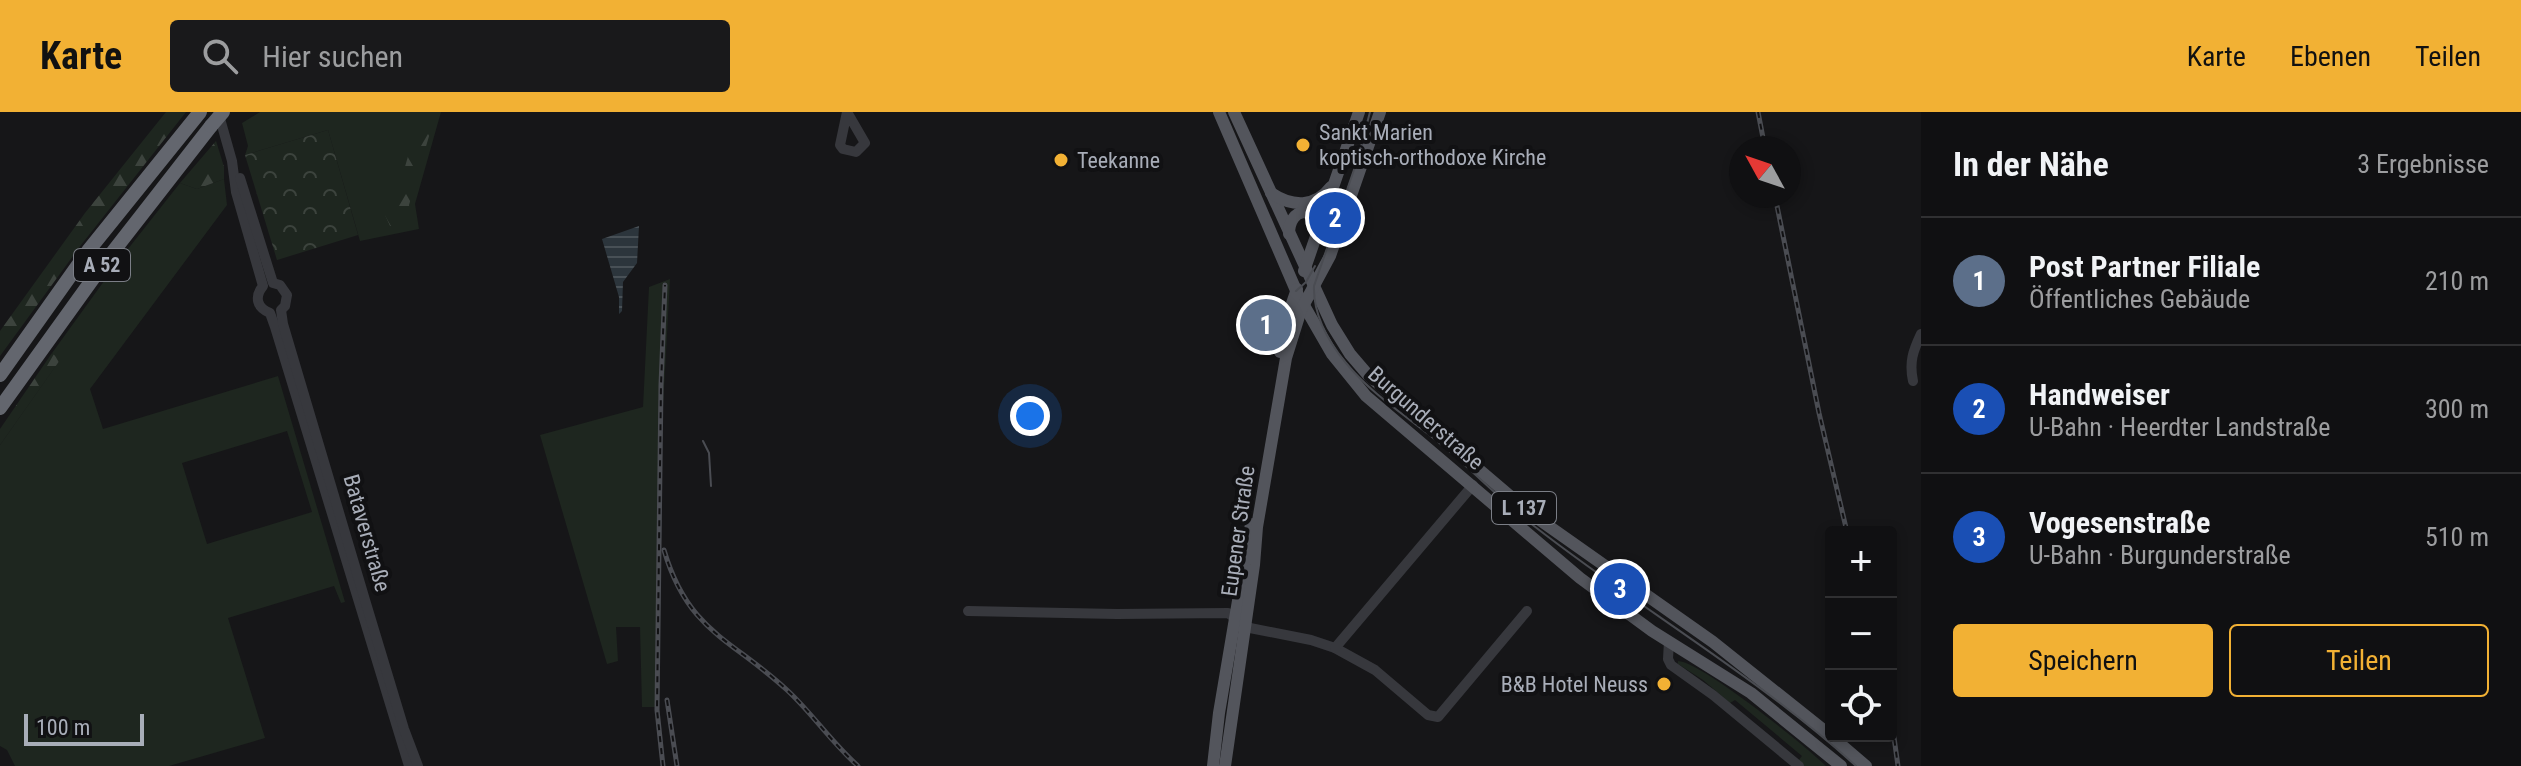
<!DOCTYPE html>
<html lang="de">
<meta charset="utf-8">
<style>
:root{--surface:#101012;--page:#19191b;--text:#f1f3f6;--muted:#9c9d9f;--line:#303032;--accent:#f2b134}
body{margin:0;font-family:"Roboto Condensed",sans-serif;background:var(--page);color:var(--text)}
.controls{position:absolute;right:24px;bottom:24px;display:grid;overflow:hidden;border-radius:8px;box-shadow:0 4px 12px #0003}
.controls button{width:72px;height:72px;display:grid;place-items:center;padding:0;border:0;border-bottom:2px solid var(--line);background:var(--surface);color:var(--text);font:40px sans-serif}
.compass{position:absolute;left:1729px;top:24px;width:72px;height:72px;border-radius:50%;background:var(--surface);box-shadow:0 4px 12px #0003;rotate:310deg}
.scale{position:absolute;left:24px;bottom:20px;width:120px;box-sizing:border-box;padding-left:8px;border:4px solid #a8adb8;border-top:0;font-size:22px;line-height:28px;white-space:nowrap;color:#a8adb8;-webkit-text-stroke:6px #111113;paint-order:stroke}
.you{position:absolute;left:1030px;top:304px;width:28px;height:28px;margin:-20px;border:6px solid #fff;border-radius:50%;background:#1a73e8;box-shadow:0 0 0 12px #1a73e833}
.badge{display:grid;place-items:center;width:52px;height:52px;border-radius:50%;background:var(--accent);color:#fff;font-size:26px;font-weight:700}
.pin{position:absolute;translate:-50% -50%;border:4px solid #fff;box-shadow:0 2px 8px #0006}
.list{margin:0;padding:0;list-style:none}
h2{display:flex;justify-content:space-between;align-items:center;height:104px;margin:0;padding:0 32px;font-size:34px}
h2 small{font-size:26px;font-weight:400;color:var(--muted)}
.list li{display:grid;grid-template-columns:52px 1fr auto;gap:24px;align-items:center;box-sizing:border-box;height:128px;padding:0 32px;border-top:2px solid var(--line)}
.list b{display:block;font-size:30px;white-space:nowrap}
.list p{margin:0;font-size:26px;white-space:nowrap;color:var(--muted)}
.list em{font-size:26px;font-style:normal;color:var(--muted)}
.actions{display:flex;gap:16px;padding:24px 32px}
.actions a{flex:1;padding:18px 0;border:2px solid var(--accent);border-radius:8px;text-align:center;font-size:28px;color:var(--accent)}
.actions .main{background:var(--accent);color:#111}
.icon{flex:none;width:44px;height:44px;fill:none;stroke:currentColor;stroke-width:2;stroke-linecap:round;stroke-linejoin:round}
.map{position:relative;flex:none;width:1921px;height:654px;overflow:hidden}
header{display:flex;align-items:center;gap:48px;box-sizing:border-box;height:112px;padding:0 40px;background:var(--accent);color:#111}
header strong{font-size:38px}
nav{display:flex;gap:44px;margin-inline-start:auto;font-size:28px}
.search{width:560px;height:72px;background:var(--page);display:flex;align-items:center;gap:20px;box-sizing:border-box;padding:0 28px;border-radius:8px;color:var(--muted);font-size:30px}
main{display:flex}
aside{flex:1;background:var(--surface)}
.map>svg:first-child{display:block}
</style>
<header>
<strong>Karte</strong>
<div class="search"><svg class="icon" aria-label="search" viewBox="0 0 24 24"><circle cx="10" cy="10" r="6"/><path d="M15 15l6 6"/></svg>Hier suchen</div>
<nav><a>Karte</a><a>Ebenen</a><a>Teilen</a></nav>
</header>
<main>
<div class="map">
<svg width="1921" height="654" viewBox="0 0 1921 654">
<defs>
<pattern id="forest-firs" width="22" height="20" patternUnits="userSpaceOnUse" patternTransform="scale(2)"><rect width="22" height="20" fill="#1e261f"/><path d="M5 1l3.5 6h-7zM16 11l3.5 6h-7z" fill="#3c433d"/></pattern>
<pattern id="park-crowns" width="20" height="18" patternUnits="userSpaceOnUse" patternTransform="scale(2)"><rect width="20" height="18" fill="#1e261f"/><path d="M2 6a3 3 0 1 1 6 0M12 15a3 3 0 1 1 6 0" fill="none" stroke="#3c433d"/></pattern>
<pattern id="water-rules" width="6" height="5" patternUnits="userSpaceOnUse" patternTransform="scale(2)"><rect width="6" height="5" fill="#2c353c"/><path d="M0 2.5h6" fill="none" stroke="#485056"/></pattern>
</defs>
<rect width="100%" height="100%" fill="#161618"/>
<g fill="#1e261f" fill-rule="evenodd">
<polygon points="260,0 441,0 415,92 419,117 360,129 328,18 245,43 248,34 242,11"/>
<path d="M224,67L227,93L90,277L103,317L278,264L345,490L341,491L334,474L228,506L265,626L169,654H15L7,638L0,634V333L59,249L52,241L120,147L180,71L197,77ZM287,319L312,400L207,432L182,351Z"/>
<polygon points="670,167 657,407 655,595 642,595 640,515 616,515 618,549 607,552 540,323 643,295 649,175"/>
<path d="M1678,549C1700,549 1806,634 1826,654H1804L1798,649L1802,644L1735,588L1730,591L1703,568L1678,552Z"/>
</g>
<g fill="url(#forest-firs)">
<polygon points="166,0 186,0 81,133 0,244 0,219 85,101"/>
<polygon points="421,0 436,0 409,93 412,113 391,116 385,103 397,82"/>
<polygon points="216,29 224,55 224,67 197,77 180,71"/>
<polygon points="52,241 60,248 0,333 0,317"/>
</g>
<polygon fill="url(#park-crowns)" points="328,18 358,123 277,148 245,43"/>
<polygon fill="url(#water-rules)" points="639,114 637,151 623,170 622,199 619,202 619,185 602,127"/>
<g fill="none" stroke-linecap="round" stroke-linejoin="round">
<g stroke="#37383d" stroke-width="10">
<polygon points="847,0 865,31 856,40 843,37 840,33"/>
<path d="M219,3L232,49L236,80L263,174C254,185 257,196 270,201L275,215L409,654"/>
<polyline points="240,66 273,171 280,173 287,183 285,194 281,198 283,212 365,488 404,617 418,654"/>
<path d="M1913,269C1909,250 1913,239 1921,222"/>
<polyline points="968,499 1117,502 1228,501 1250,516 1311,528 1335,536 1375,558 1428,603 1438,605 1527,499"/>
<polyline points="1669,529 1668,547 1671,553 1713,583 1799,654"/>
<polyline points="1335,536 1473,373"/>
</g>
<g stroke="#53555c" stroke-width="12">
<polyline points="1219,0 1298,183 1332,242 1366,284 1580,466 1652,519 1751,581 1841,654"/>
<polyline points="1234,0 1332,213 1350,242 1368,263 1530,401 1713,530 1831,624"/>
<path d="M1271,81C1292,95 1315,96 1331,75"/>
<path d="M1289,122C1289,95 1316,92 1318,120"/>
<polyline points="1304,159 1359,0"/>
<polyline points="1280,240 1288,203 1297,177"/>
<polyline points="1831,624 1866,654"/>
<polyline points="1213,654 1219,601 1251,412"/>
<polyline points="1225,654 1254,453 1257,415 1286,246 1301,198 1330,144 1380,0"/>
</g>
<g stroke="#63666e" stroke-width="14">
<polyline points="0,263 88,139 200,0"/>
<polyline points="0,296 105,150 211,14"/>
</g>
<g stroke="#4a4c52" stroke-width="2">
<path d="M1370,0L1358,46L1314,174C1313,203 1328,229 1346,251C1373,284 1411,307 1443,334C1474,360 1503,390 1534,414C1640,497 1757,564 1856,654"/>
<polyline points="1296,179 1306,170 1315,154"/>
<polyline points="1261,202 1264,201"/>
<polyline points="703,329 709,341 711,374"/>
</g>
<g stroke="#4a4c52" stroke-width="5">
<g id="rail">
<polyline points="1758,0 1765,36"/>
<polyline points="1775,84 1819,301 1847,420"/>
<path d="M664,438C688,520 732,527 787,578C812,601 831,630 858,654"/>
<polyline points="667,588 677,654"/>
<polyline points="1891,604 1898,654"/>
<polyline points="663,654 657,598 661,273 665,173"/>
</g>
</g>
<use href="#rail" stroke="#111113" stroke-width="2" stroke-dasharray="6" stroke-linecap="butt"/>
<polyline stroke="#63666e" stroke-width="14" points="211,14 223,0"/>
</g>
<g fill="#f2b134" stroke="#111113" stroke-width="3">
<circle cx="1303" cy="33" r="8"/>
<circle cx="1061" cy="48" r="8"/>
<circle cx="1664" cy="572" r="8"/>
</g>
<g text-anchor="middle" dominant-baseline="central" stroke-width="8" stroke-linejoin="round" paint-order="stroke">
<g fill="#111113" stroke="#7b7e86" stroke-width="2">
<rect x="74" y="137" width="56" height="32" rx="6"/>
<rect x="1492" y="380" width="64" height="32" rx="6"/>
</g>
<g font-size="20" font-weight="bold" fill="#a8adb8">
<text x="102" y="153">A 52</text>
<text x="1524" y="396">L 137</text>
</g>
<g font-size="22" fill="#a8adb8" stroke="#111113" text-anchor="start">
<text x="1319" y="20">Sankt Marien<tspan x="1319" dy="25">koptisch-orthodoxe Kirche</tspan></text>
<text x="1077" y="48">Teekanne</text>
<text x="1648" y="572" text-anchor="end">B&amp;B Hotel Neuss</text>
</g>
<g font-size="22" fill="#a8adb8" stroke="#111113">
<text transform="translate(1426 306) rotate(41)">Burgunderstraße</text>
<text transform="translate(1238 419) rotate(-82)">Eupener Straße</text>
<text transform="translate(367 421) rotate(74)">Bataverstraße</text>
</g>
</g>
</svg>
<div class="controls">
<button>+</button>
<button>−</button>
<button><svg class="icon" aria-label="locate" viewBox="0 0 24 24"><circle cx="12" cy="12" r="6"/><path d="M12 2v4M12 18v4M2 12h4M18 12h4"/></svg></button>
</div>
<svg class="compass" viewBox="-18 -18 36 36"><path d="M0-13l5 13h-10z" fill="#e53935"/><path d="M0 13l5-13h-10z" fill="#9c9d9f"/></svg>
<div class="scale">100 m</div>
<div class="you"></div>
<div class="pin badge" style="left:1266px;top:213px;background:#5c6f8a">1</div>
<div class="pin badge" style="left:1335px;top:106px;background:#1a4fb4">2</div>
<div class="pin badge" style="left:1620px;top:477px;background:#1a4fb4">3</div>
</div>
<aside>
<h2>In der Nähe<small>3 Ergebnisse</small></h2>
<ul class="list">
<li><span class="badge" style="background:#5c6f8a">1</span><div><b>Post Partner Filiale</b><p>Öffentliches Gebäude</p></div><em>210 m</em></li>
<li><span class="badge" style="background:#1a4fb4">2</span><div><b>Handweiser</b><p>U-Bahn · Heerdter Landstraße</p></div><em>300 m</em></li>
<li><span class="badge" style="background:#1a4fb4">3</span><div><b>Vogesenstraße</b><p>U-Bahn · Burgunderstraße</p></div><em>510 m</em></li>
</ul>
<div class="actions"><a class="main">Speichern</a><a>Teilen</a></div>
</aside>
</main>
